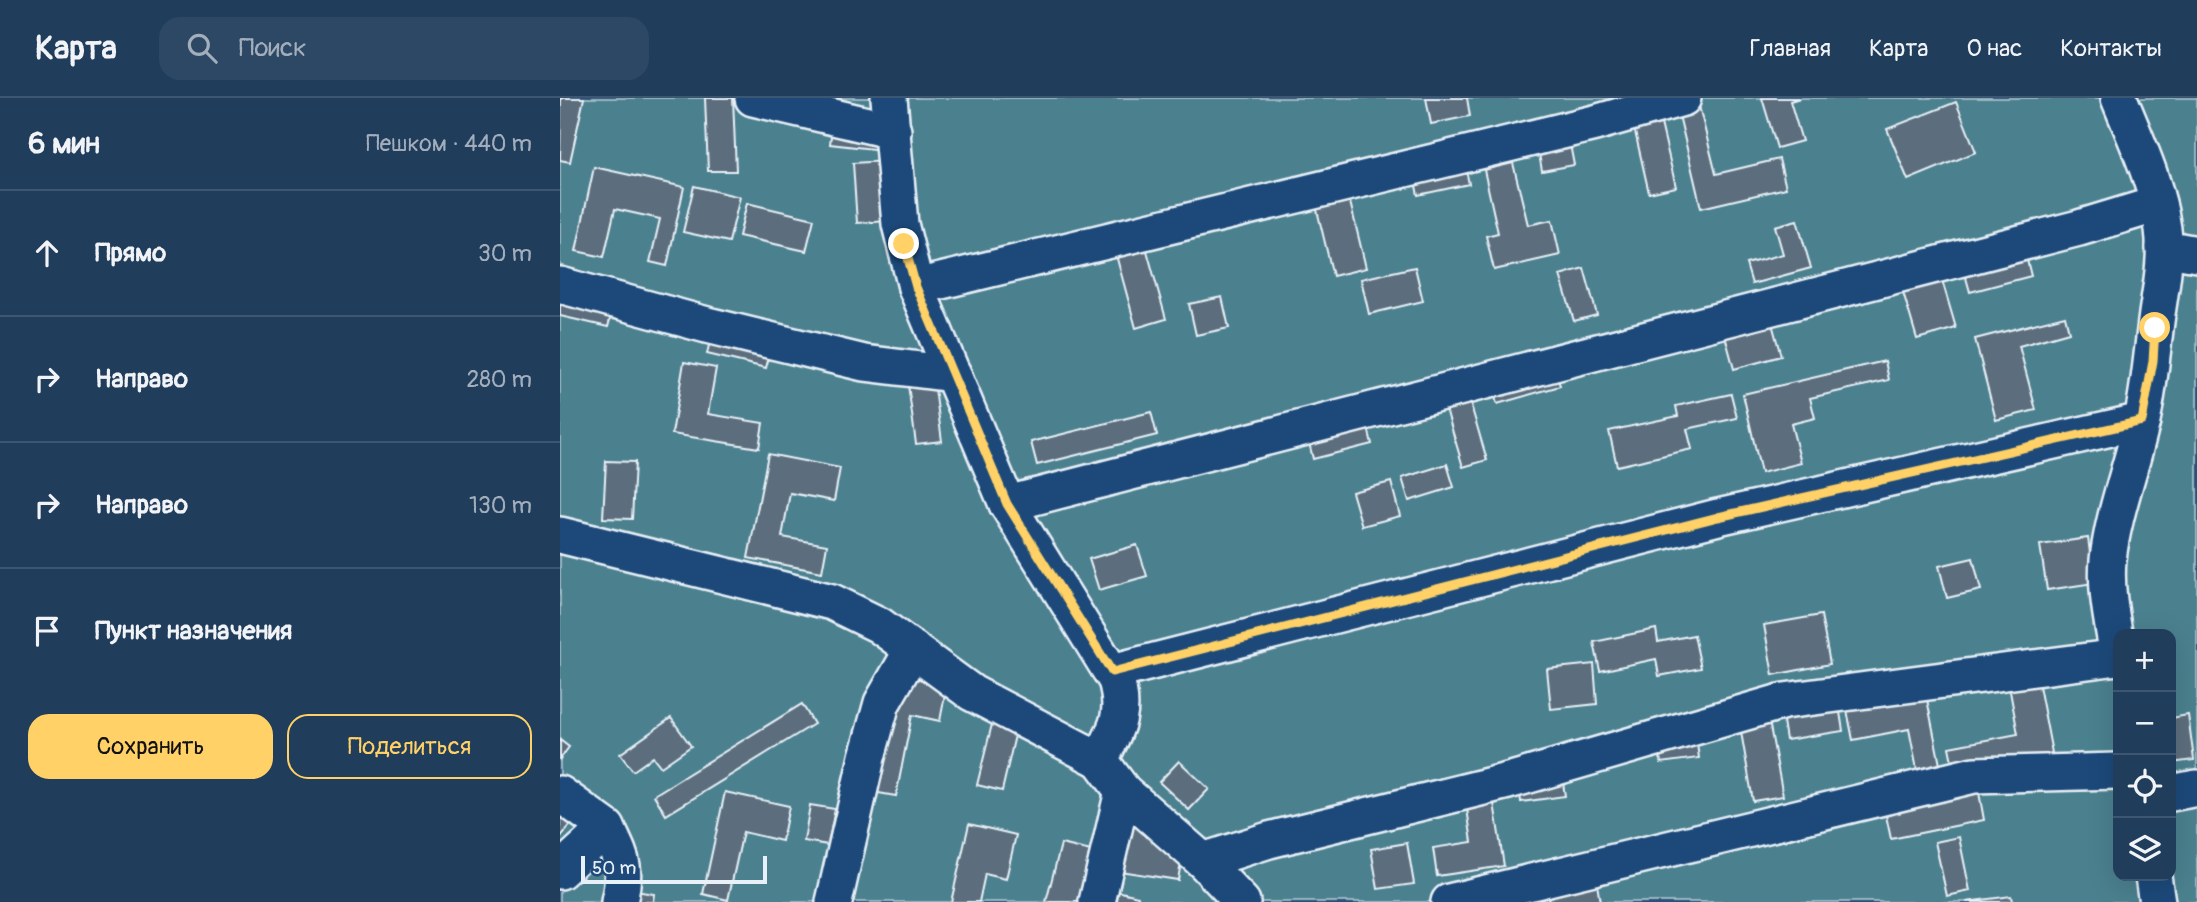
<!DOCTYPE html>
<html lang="ru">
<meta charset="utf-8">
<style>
:root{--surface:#203d5c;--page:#2d4865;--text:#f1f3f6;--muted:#a2aebb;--line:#3d5672;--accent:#ffd166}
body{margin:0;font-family:Pangolin,sans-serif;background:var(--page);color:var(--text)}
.controls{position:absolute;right:21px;bottom:21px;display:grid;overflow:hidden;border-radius:14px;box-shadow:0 7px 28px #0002}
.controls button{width:63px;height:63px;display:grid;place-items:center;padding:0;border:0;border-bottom:2px solid var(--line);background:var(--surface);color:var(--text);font:35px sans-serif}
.scale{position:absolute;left:21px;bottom:18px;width:186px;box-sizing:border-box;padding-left:7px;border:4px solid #e8f1f8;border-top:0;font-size:19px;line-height:24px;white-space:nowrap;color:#e8f1f8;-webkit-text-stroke:5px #1f4a7a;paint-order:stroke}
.stop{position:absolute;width:21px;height:21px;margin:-16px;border:5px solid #ffd166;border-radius:50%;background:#fff}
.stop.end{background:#ffd166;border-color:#fff;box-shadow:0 2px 7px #0008}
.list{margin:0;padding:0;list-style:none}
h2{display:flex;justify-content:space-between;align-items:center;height:91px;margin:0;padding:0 28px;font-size:30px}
h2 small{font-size:23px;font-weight:400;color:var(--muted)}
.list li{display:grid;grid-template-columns:46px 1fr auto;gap:21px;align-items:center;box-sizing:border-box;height:126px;padding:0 28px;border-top:2px solid var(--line)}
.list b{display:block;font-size:26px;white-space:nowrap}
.list em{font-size:23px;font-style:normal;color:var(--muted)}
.actions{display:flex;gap:14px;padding:21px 28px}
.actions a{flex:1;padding:16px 0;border:2px solid var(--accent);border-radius:21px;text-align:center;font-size:24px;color:var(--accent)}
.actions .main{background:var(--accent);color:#111}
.icon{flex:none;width:38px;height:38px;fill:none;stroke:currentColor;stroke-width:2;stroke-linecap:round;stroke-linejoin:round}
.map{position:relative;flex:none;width:1637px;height:804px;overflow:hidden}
header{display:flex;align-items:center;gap:42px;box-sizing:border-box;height:98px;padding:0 35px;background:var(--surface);border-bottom:2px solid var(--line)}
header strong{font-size:33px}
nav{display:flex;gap:38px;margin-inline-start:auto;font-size:24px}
.search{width:490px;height:63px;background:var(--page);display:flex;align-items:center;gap:18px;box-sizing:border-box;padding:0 24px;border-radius:21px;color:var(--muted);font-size:26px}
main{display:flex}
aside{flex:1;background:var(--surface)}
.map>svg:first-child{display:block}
</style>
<header>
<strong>Карта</strong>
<div class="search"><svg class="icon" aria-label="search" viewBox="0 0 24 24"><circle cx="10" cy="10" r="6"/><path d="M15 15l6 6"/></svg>Поиск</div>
<nav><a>Главная</a><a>Карта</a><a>О нас</a><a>Контакты</a></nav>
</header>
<main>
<aside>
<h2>6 мин<small>Пешком · 440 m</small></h2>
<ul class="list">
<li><svg class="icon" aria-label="ahead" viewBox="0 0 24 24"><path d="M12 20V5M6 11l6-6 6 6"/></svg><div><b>Прямо</b></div><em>30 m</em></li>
<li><svg class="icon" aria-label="right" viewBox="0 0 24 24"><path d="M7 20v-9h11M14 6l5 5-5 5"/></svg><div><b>Направо</b></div><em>280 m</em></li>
<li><svg class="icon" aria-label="right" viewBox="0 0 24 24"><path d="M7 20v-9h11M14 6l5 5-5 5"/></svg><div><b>Направо</b></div><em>130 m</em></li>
<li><svg class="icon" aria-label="arrive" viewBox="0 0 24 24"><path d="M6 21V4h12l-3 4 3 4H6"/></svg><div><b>Пункт назначения</b></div></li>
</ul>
<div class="actions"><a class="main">Сохранить</a><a>Поделиться</a></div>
</aside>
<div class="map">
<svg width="1637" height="804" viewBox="0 0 1637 804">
<rect width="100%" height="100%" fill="#2b517b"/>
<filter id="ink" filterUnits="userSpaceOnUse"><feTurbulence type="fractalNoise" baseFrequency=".0143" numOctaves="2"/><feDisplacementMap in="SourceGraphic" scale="14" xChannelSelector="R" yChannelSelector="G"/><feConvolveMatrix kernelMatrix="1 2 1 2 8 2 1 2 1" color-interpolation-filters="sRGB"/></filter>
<g filter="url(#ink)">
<path fill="#4b808e" stroke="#9ab8c3" stroke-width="2" fill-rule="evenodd" d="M0,0H1637V804H0ZM1558,536H1611V778H1558Z"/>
<g fill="#5c6e7d" stroke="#e8f1f8" stroke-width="2">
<polygon points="1,0 24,0 10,64 0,62"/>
<polygon points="145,0 173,0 176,73 148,73"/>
<polygon points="866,0 907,0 910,18 871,26"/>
<polygon points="1095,0 1116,89 1089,95 1068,3"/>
<polygon points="1115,0 1137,0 1156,76 1219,61 1226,90 1141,110"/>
<polygon points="1202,0 1240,0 1230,3 1242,43 1217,50"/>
<polygon points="1396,4 1416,54 1348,82 1327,31"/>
<polygon points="274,13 326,18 322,52 270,46"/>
<polygon points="1005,21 1014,67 982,73 974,27"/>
<polygon points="900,44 909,86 858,97 849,56"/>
<polygon points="325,63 329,123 297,125 293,65"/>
<polygon points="953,65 968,127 992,122 1000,157 934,172 926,138 938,135 924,72"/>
<polygon points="34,69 124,89 107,168 90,164 100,121 55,111 44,159 16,153"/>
<polygon points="783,75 806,170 773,178 750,83"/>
<polygon points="134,88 180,99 169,144 123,134"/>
<polygon points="187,105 254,121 246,153 179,138"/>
<polygon points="1237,122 1251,170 1192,186 1186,166 1223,156 1215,128"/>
<polygon points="550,135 586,149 606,221 576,230"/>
<polygon points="1462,142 1471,178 1410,194 1400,158"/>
<polygon points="1377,165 1396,230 1357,241 1338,177"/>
<polygon points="855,169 863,203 809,216 801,181"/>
<polygon points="1024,170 1037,217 1014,223 1000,177"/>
<polygon points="0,185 56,198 48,229 0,218"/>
<polygon points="662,199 669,230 636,237 629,206"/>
<polygon points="1208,211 1221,258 1174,271 1161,223"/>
<polygon points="1505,218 1509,234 1459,248 1476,312 1436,322 1415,241"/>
<polygon points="155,221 215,235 206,270 147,256"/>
<polygon points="991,257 1000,288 937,306 928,274"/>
<polygon points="1325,263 1329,282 1250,300 1255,320 1231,326 1241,365 1201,375 1183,296"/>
<polygon points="124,264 156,270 148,316 203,325 199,350 112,336"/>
<polygon points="372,268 382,343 356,346 346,272"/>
<polygon points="903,280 927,362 903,369 879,287"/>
<polygon points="1171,296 1177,320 1127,331 1132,351 1057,368 1049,333 1118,318 1116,308"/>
<polygon points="802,305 812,346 753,361 743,320"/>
<polygon points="591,314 597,337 477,367 471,344"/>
<polygon points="208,356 280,370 274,403 230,395 222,439 267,447 262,474 188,460"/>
<polygon points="46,363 75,364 72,421 43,420"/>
<polygon points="887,366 894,389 849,403 842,380"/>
<polygon points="831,384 840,418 802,428 792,394"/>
<polygon points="1528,440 1534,485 1487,492 1480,447"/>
<polygon points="577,447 587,478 539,492 529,461"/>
<polygon points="1413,460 1421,492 1387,500 1379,468"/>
<polygon points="1261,517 1270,566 1213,577 1204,527"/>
<polygon points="1096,531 1098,544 1134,537 1141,570 1099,578 1096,561 1040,573 1034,544"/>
<polygon points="1034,566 1037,606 991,611 987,571"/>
<polygon points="1476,572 1492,655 1394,673 1389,649 1458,636 1447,577"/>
<polygon points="329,576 387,586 380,623 352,617 336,698 307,693"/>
<polygon points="1365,591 1382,677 1359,682 1349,631 1293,642 1286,607"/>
<polygon points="242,606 254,626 106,717 94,697"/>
<polygon points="1279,608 1283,633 1226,642 1222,617"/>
<polygon points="435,614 459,620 442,693 417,687"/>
<polygon points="1628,617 1634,662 1611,665 1611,620"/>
<polygon points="111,620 131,648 101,669 93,659 73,673 60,656"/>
<polygon points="1209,623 1223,698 1193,703 1180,628"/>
<polygon points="1136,639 1139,660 1101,665 1098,645"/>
<polygon points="0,642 9,649 0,661"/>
<polygon points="619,663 649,691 629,712 599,684"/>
<polygon points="1001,672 1005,698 961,704 958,677"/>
<polygon points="930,680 944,768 877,778 873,750 912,744 903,684"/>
<polygon points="1418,689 1424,722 1331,741 1324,708"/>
<polygon points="165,694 229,708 222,743 183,734 168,802 143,796"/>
<polygon points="0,706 17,719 0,740"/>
<polygon points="250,707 275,711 268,747 244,743"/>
<polygon points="562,713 624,747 618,782 553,772"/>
<polygon points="409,726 456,737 446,781 425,776 419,804 391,804"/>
<polygon points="1399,739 1410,793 1387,798 1375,744"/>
<polygon points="847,745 854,786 818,791 811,751"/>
<polygon points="501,746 531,753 519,804 486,804"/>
<polygon points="1034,769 1040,804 989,804 984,777"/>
<polygon points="63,791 94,796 93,804 61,804"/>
<polygon points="548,791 578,798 577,804 545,804"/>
<polygon points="1451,798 1452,804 1406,804"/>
</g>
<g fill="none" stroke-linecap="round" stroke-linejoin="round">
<g stroke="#e8f1f8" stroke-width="40">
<g id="minor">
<polyline points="193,0 333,33"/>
<path d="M329,0L340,126L356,189L447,406L556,582C566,617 556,631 540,662L563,693L643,763L682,804"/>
<polyline points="1604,150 1637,156"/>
<polyline points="0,187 147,227 304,265 393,276"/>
<polyline points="356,189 1035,25 1123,0"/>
<polyline points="447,406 1519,130 1598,106"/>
<polyline points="0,437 272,504 319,527 412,595 540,662"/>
<path d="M1558,558C1553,526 1545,494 1548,462C1553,415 1572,369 1582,322C1590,287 1592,252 1597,216C1601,188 1607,160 1603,131C1597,86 1576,42 1559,0"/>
<polyline points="552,574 1158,419 1582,323"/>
<polyline points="1611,695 1637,690"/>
<polyline points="0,696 47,730 0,773"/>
<path d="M47,730C62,762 67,768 59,804"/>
<polyline points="643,763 709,742 948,683 1224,603 1558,559"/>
<polyline points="1593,778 1597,804"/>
<polyline points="274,804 307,659 322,605 353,551"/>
<polyline points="537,804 563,693"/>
<polyline points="889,804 1414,677 1558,673"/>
</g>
</g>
<use href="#minor" stroke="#1f4a7a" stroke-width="35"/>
</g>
</g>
<g fill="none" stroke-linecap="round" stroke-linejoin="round" filter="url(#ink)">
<polyline stroke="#ffd166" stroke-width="9" points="344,146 356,189 447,406 552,574 1158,419 1582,323 1593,263 1595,230"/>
</g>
</svg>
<div class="controls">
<button>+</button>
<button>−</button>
<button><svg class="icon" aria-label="locate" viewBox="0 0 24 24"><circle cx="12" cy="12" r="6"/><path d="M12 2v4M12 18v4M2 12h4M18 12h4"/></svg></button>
<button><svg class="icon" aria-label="layers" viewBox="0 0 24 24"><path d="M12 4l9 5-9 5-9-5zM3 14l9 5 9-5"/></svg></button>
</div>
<div class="scale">50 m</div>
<div class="stop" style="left:1595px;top:230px"></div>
<div class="stop end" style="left:344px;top:146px"></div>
</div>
</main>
